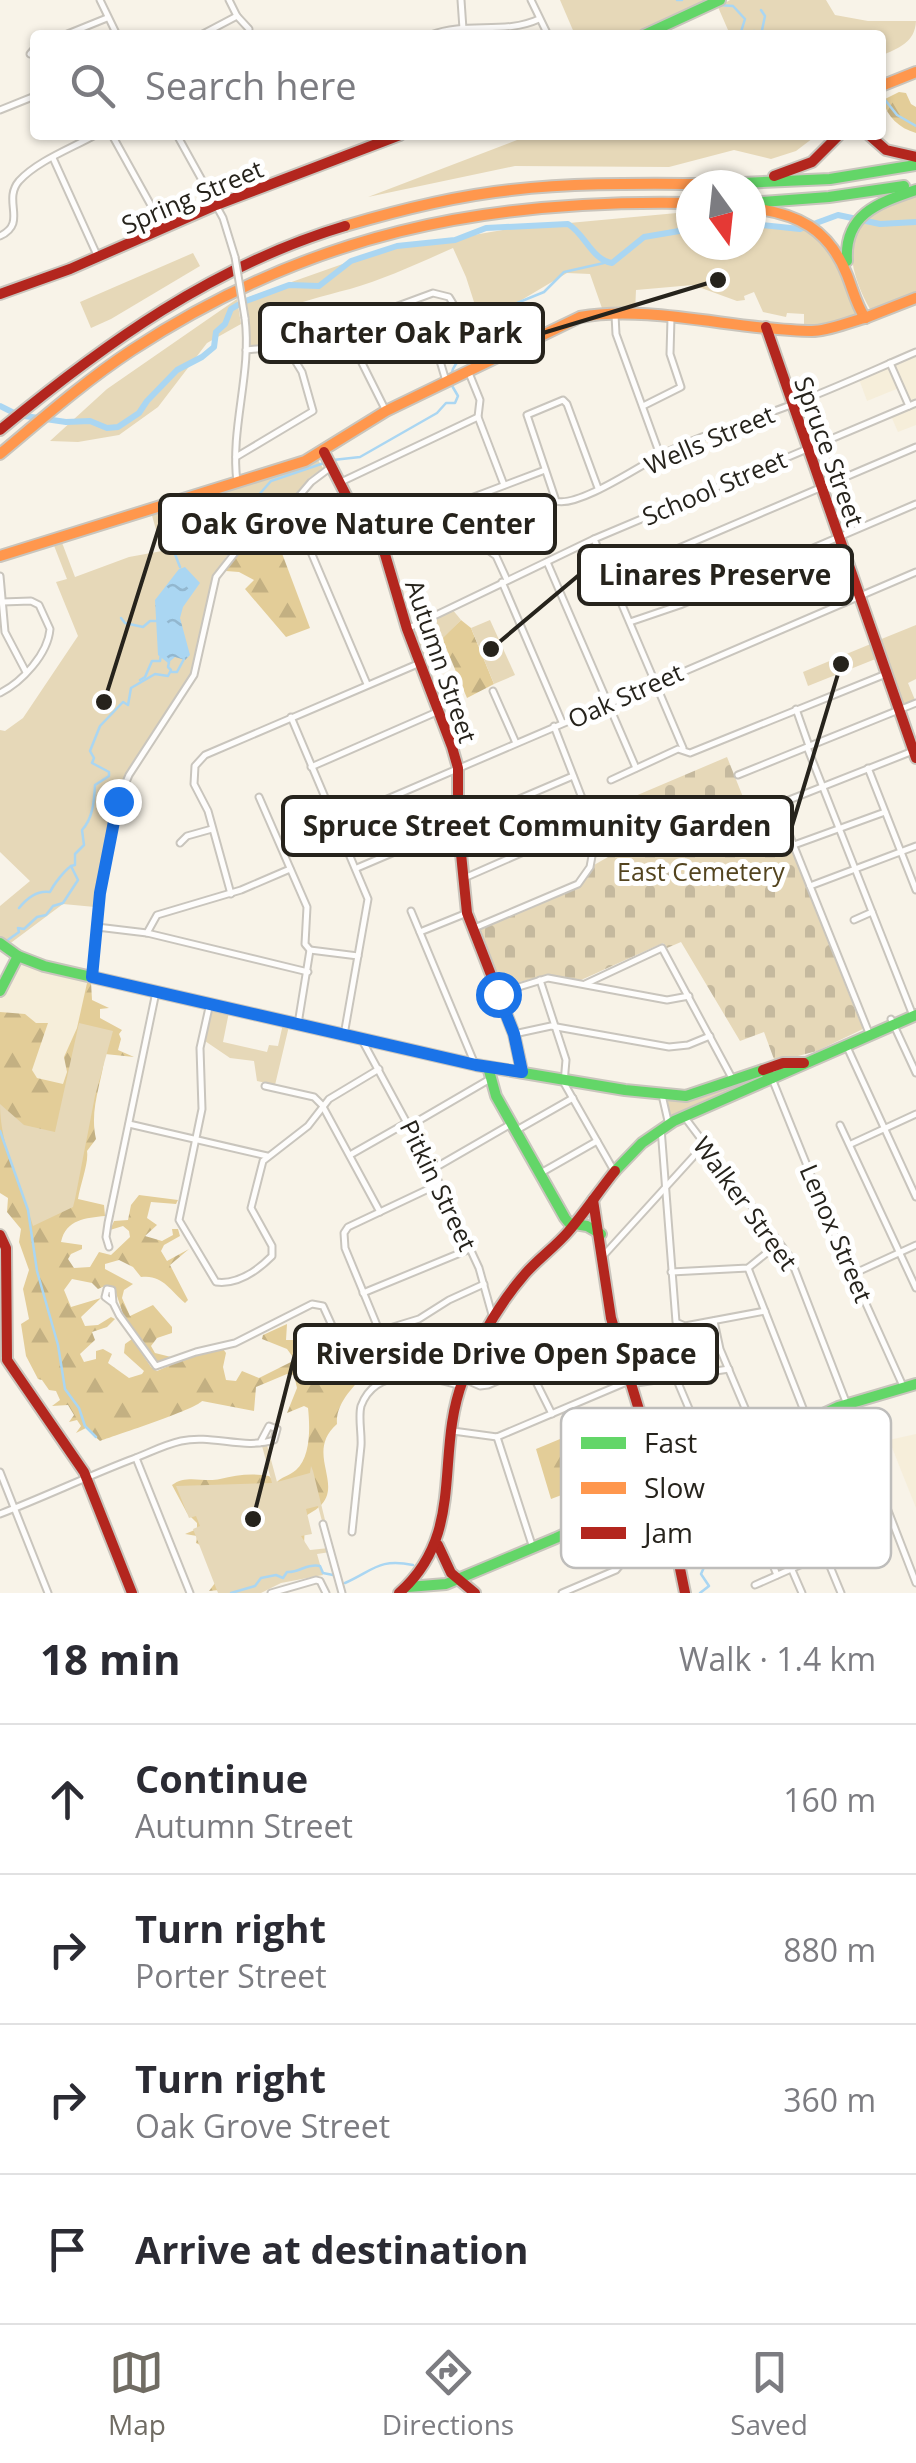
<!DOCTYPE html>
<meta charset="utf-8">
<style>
:root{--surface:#fff;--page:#f2f2f3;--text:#2b2b33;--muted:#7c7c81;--line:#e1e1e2;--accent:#706c63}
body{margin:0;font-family:"Open Sans",sans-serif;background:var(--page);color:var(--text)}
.compass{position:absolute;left:676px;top:170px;width:90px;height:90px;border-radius:50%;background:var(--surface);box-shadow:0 2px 8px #0004;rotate:165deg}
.stop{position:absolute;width:30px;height:30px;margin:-22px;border:8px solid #1a73e8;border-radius:50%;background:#fff}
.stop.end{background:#1a73e8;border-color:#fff;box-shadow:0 2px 10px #0008}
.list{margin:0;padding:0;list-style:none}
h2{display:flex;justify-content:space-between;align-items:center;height:130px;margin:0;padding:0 40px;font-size:42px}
h2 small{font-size:32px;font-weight:400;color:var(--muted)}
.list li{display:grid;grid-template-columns:65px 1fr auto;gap:30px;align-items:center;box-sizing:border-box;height:150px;padding:0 40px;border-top:2px solid var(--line)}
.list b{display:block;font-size:38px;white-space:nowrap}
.list p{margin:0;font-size:32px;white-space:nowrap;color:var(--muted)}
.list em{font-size:32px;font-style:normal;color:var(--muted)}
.icon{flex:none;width:55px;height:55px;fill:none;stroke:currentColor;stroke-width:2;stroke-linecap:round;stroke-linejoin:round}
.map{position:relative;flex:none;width:916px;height:1593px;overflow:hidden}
.search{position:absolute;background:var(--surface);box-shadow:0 2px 8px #0004;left:30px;right:30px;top:30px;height:110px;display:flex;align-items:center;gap:25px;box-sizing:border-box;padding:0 35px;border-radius:10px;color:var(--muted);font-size:38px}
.sheet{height:730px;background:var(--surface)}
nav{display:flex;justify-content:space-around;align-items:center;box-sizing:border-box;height:140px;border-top:2px solid var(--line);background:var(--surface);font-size:28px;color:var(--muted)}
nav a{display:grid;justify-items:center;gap:5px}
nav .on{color:var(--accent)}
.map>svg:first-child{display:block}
</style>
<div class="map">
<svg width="916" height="1593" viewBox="0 0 916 1593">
<defs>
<pattern id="forest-firs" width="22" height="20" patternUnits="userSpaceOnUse" patternTransform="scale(2.5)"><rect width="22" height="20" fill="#e3cd98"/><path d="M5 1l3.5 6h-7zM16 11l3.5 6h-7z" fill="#c3b082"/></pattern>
<pattern id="cemetery-stones" width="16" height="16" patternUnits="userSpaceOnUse" patternTransform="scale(2.5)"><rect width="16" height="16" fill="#e6d8b8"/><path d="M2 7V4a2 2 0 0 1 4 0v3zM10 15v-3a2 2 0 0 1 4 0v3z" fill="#c5b99e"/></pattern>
<pattern id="water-ripples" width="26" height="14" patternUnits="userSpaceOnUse" patternTransform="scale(2.5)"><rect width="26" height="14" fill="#aad6f2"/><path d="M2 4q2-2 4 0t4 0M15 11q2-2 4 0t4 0" fill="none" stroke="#92b7cf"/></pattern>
</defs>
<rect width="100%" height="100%" fill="#f8f3e8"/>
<g fill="#f6eeda">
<polygon points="916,355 916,425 898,432 891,416 907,409 899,388 867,401 859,379"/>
<polygon points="20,961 88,980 55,1132 0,1104 0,999"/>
<polygon points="916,1434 916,1508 889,1440"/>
</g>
<g fill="url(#forest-firs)">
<path d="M899,92L906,93L911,104L916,107V133C899,128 887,117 883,100Z"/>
<path d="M302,499L313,515L293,522L277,540L310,628L286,637L245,589L254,580L239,572L226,571V567C249,541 279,525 302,499Z"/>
<polygon points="461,620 471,628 494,684 467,698 442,638"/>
<path d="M91,982L92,1000L109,1008L100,1009V1018L122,1030L119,1034L121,1039L118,1050L134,1057L105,1054C102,1083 89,1109 96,1139L87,1151C89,1163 80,1185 78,1199L104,1205L105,1216C86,1218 66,1219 61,1242L82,1245V1249L71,1254L68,1259L74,1268L90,1267L99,1252L111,1255L130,1237L129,1231L123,1226L110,1230L114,1221L128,1220L131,1205L139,1195L178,1200L176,1204L151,1202L147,1218L157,1225L145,1236L162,1241L173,1235L172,1229H178L180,1236L164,1245L161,1251L167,1261L189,1249L170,1265L188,1300L185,1303C170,1290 162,1274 141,1277L133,1267L119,1260L105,1264V1269L133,1284L124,1290L122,1298L130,1316L153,1305L172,1327V1333L157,1338L151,1346L155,1353L171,1357L157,1364L124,1317L114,1287L107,1285L98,1289L92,1283L72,1279L64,1290L71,1307L101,1298L81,1317L85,1326L98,1325L111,1317L115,1319L107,1327L92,1332L95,1340L80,1354L84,1362L96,1359V1351L103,1349L112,1354L108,1363L129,1378L142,1374L144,1371L124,1353L125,1344L132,1339L151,1367L157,1371L189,1357L223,1349L226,1353L223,1367L226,1380L236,1381L242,1371L259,1378L295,1360L287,1349L262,1339L263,1335L287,1324L286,1340H304L312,1360L307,1367C313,1376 322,1376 332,1374L335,1361L342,1354L344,1366L360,1364L370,1369C355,1385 335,1403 337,1424C304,1453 345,1484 319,1507C315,1511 309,1513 305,1517L304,1548L219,1590L209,1591L215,1583L202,1546L196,1543L197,1536L185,1534L197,1529V1523L187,1513L172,1485C187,1474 204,1483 220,1479C236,1475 252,1473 269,1476L276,1483C281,1477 289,1476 296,1470C311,1457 310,1426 308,1408L304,1406L287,1413L297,1388L294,1375L287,1374L256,1387L254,1411L202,1401C194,1410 119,1434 100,1441L86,1428L76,1433L81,1426L77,1420L69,1422L74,1415L68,1405L52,1406L60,1400L56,1391L49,1390L42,1380L38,1379L26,1356L21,1324L29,1319L23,1289L29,1270L19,1242L21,1229L7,1212L8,1198L0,1193V1012L25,1014L36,1023H48L32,1070L37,1078L63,1084L67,1072L64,1057L77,1028L87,983Z"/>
<polygon points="601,1422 605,1432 568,1448 581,1495 567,1493 551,1499 536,1449"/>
</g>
<polygon fill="url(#cemetery-stones)" points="727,757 751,817 775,808 863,1029 817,1051 775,1062 764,1032 740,1041 681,942 667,948 663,943 581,980 544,976 499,987 477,930 479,928 580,885 594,865 629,845 614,805"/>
<g fill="#e6d8b8">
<polygon points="560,0 712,0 634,35 575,35"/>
<path d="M730,0H826L835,15L868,21H916C915,43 898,48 881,56V35H717L728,30L718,7Z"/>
<polygon points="530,135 817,135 796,151 771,159 734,150 669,167 515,166 368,197"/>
<path d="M916,196V293L870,309C854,282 838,234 870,212C881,204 902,201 916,196Z"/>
<path d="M677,213L691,215V245H751V221L793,229L808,227L832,252L857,315L821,327L804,324V314L787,313L786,317L763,312L754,292L744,296L745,300L737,301L693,285L636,290L635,313L603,311L590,274L567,273L498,314L486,315L482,327L466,277L453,248C419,263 385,279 350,289C323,296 299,302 274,312L288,344L250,346L246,298L371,254L403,247L515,228Z"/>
<polygon points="193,253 200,266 111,319 91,328 80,302"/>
<polygon points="237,299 241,324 207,343 158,407 119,435 78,442 50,441 107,389"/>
<polygon points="318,460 323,468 309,478 280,515 231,550 215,573 191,674 119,790 95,907 63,904 8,945 0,938 0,906 30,881 0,852 0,730 5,731 23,718 78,636 56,582 67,579 53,543 61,540 75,577 129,557 162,551 151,512"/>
<polygon points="452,609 461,620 422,659 411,631"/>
<polygon points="490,620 515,675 494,684 471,628"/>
<polygon points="916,625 916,679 908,683 915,700 901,706 879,640"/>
<polygon points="873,643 878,658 808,686 803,672"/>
<polygon points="211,1008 229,1012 223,1042 267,1052 269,1045 278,1046 283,1024 289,1026 275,1085 257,1081 254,1061 230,1058 205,1041"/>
<path d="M79,1023L113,1031L95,1096L75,1199L73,1207L33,1226C21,1185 0,1147 0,1104L24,1125L55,1132Z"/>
<polygon points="762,1073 766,1076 669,1116 666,1098"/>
<polygon points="267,1445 277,1482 310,1473 311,1466 313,1471 325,1520 322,1521 318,1506 306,1509 312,1534 301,1536 310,1550 329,1548 330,1552 317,1554 323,1575 281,1583 261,1593 218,1593 193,1529 200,1526 196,1516 189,1518 176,1486 272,1483 262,1446"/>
</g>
<polygon fill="url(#water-ripples)" points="185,567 200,583 183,607 180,618 190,655 185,660 175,657 168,663 158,655 155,600 179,569"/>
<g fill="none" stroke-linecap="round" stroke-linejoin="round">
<g stroke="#aad6f2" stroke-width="2.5">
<polyline points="677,0 682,0"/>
<polyline points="719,5 733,6 745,19 740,35"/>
<polyline points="761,10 765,16 761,35"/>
<polyline points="748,35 754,31 759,33"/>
<polyline points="882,96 897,115 916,126"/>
<path d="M452,372C456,357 473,352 485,345L486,321L490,317L502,316L517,303L544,292L564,272L604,263"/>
<polyline points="333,460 360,457 437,413 446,403 455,403 458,396 451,384"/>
<polyline points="180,567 168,536 172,524 185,518 233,516 249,506 271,481 324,463"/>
<polyline points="121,618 125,623 143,627 150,621 158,621"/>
<polyline points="172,672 177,672 184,659"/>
<polyline points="140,680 145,677 152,661 160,661 161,654"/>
<path d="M19,908C27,898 37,890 50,892C54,884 64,871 71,866"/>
<path d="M5,942L19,932L18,928L24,929L37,917L46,915L53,906L63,903L78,880L71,866L75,865V854L84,845L82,830C93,818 94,802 95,785L109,776V772L92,763L94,758L90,751L100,726L123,702L128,705L131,688L155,674L168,676L171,670L168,667L169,662"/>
<polyline points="0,1131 28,1210 37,1271 58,1345 65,1389 79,1408 85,1426 96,1437"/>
<path d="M345,1583C374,1570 379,1558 413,1565"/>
<path d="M231,1593L255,1586L261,1578L276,1575L283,1578L287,1572C299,1573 307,1563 320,1566L323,1573L333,1575"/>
<polyline points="700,1593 709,1586 701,1574 709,1556 718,1550 727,1535 715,1527 706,1514 708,1504 722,1497 728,1485 744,1475 742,1461"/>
</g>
<g stroke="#aad6f2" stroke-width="6">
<polyline points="751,228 761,225 800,229 838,215 880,224 916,222"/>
<path d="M0,406L18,415L66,422L90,421L107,428L118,427L139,413L147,401L177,370L202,357L214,347L216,332L225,324L231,309L243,302L289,285L319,286L351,261L397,246L455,240L486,228L568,224C585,234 592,260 612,263L644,237L691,229"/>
</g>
<g stroke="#c9c5bd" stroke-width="9">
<g id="street">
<polyline points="100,0 117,35"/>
<polyline points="229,0 237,16 249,29"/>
<polyline points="461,0 463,29"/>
<polyline points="531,0 548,35"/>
<polyline points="65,35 107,18"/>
<polyline points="201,35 237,16"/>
<path d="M431,35C466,21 505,35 539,19"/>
<polyline points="30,54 35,48"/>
<polyline points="0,110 35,96"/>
<polyline points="112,135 163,227"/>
<polyline points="177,135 223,218 235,257"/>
<polyline points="53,158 97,255"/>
<path d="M0,236C28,223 2,201 19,181C37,161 72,148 95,135"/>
<polyline points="615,315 616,334 660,455"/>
<polyline points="890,363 909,406"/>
<polyline points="469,373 480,400 478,417 504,485"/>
<polyline points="643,406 681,387 670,354 671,318"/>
<path d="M386,411L357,353L354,344L357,328L368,317L433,293L449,297C470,329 453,329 437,351L446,381"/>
<polyline points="236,457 313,411 302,372 286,346 246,350"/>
<path d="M237,482C230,428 252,373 245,318"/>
<polyline points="341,482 478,417"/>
<path d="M598,488L567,404L563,400L527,415L556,501C577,508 638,467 659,456C700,435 746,422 788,406C831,390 874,370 916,352"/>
<polyline points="466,500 484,547 496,556 507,580"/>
<path d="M376,534C400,525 414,505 442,509L545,470"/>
<polyline points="594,539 683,748"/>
<polyline points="308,545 367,684"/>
<polyline points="547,562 636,768"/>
<polyline points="0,576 5,632 26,672"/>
<polyline points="611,577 916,447"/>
<polyline points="502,582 562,722"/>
<polyline points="630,622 680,605 916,504"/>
<polyline points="407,629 594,539 916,403"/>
<polyline points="493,691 516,743"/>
<path d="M0,693C22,682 48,654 50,629L39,605L31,601L2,602"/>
<polyline points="796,709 809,746"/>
<polyline points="291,717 368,899 344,1035"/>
<polyline points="807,747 912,1013"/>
<polyline points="311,767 439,711"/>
<polyline points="868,768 916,890"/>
<polyline points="738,775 916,703"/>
<polyline points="611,780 678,749 690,753 886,674"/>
<polyline points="259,797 307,907 305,944 310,950 298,1024"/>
<polyline points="777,804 869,1033"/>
<polyline points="756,813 913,751"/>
<polyline points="336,821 916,572"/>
<polyline points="180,843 187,836 212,829"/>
<polyline points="794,845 885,812"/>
<polyline points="357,868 573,776"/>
<polyline points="462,879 592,822"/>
<polyline points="810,886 916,846"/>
<polyline points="231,894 208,811 194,784 195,766 205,755 420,663"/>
<polyline points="411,911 474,1062"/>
<polyline points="854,920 872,912"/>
<polyline points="97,927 147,933 308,972"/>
<polyline points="472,929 578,884 590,867 596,834 554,726"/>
<polyline points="420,932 467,913"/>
<polyline points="147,933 157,915 241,890 290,869"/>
<polyline points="310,950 358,956"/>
<polyline points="92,977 100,893 118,801 129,775 194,675 216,577 238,549 278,521 311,482 331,467"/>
<polyline points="540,980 566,1060 564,1083 613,1169"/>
<polyline points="585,984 662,948 733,1080"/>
<polyline points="499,993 548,978 667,1000 689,996"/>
<path d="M210,1003L200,1048L202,1109L179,1220L216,1282C238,1285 257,1271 272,1256V1246L251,1208L263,1161L308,1126L329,1099L379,1069"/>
<polyline points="891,1019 916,1073"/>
<polyline points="514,1034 551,1026 669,1047 688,1045 710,1036"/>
<polyline points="362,1040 440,1184 479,1268 493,1318"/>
<polyline points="847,1047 916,1197"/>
<polyline points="773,1081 835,1235 903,1386"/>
<polyline points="265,1086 314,1097 322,1105 380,1212"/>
<polyline points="662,1095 668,1121"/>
<polyline points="686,1119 790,1257 916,1583"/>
<polyline points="129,1124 267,1156"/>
<polyline points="411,1125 490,1079"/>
<polyline points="840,1125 916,1288"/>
<polyline points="661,1128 676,1322 685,1326 765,1311"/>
<polyline points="515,1131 573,1098"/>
<polyline points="851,1144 916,1114"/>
<polyline points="350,1155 408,1122"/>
<polyline points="433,1169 511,1124"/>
<polyline points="539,1174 597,1141"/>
<polyline points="109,1247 106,1237 108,1223 156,992"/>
<polyline points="604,1255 704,1145"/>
<polyline points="748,1268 808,1421"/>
<polyline points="671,1272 748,1268 779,1243"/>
<polyline points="853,1274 916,1245"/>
<polyline points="363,1293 470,1249"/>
<polyline points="113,1303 105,1297 107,1289 112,1290 113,1303 119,1315 156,1366 196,1352 235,1343 312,1304 323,1306 340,1343 357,1349 393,1327 419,1319 449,1300 484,1284"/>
<polyline points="714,1321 720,1349 781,1493"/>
<polyline points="492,1326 516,1342 552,1414"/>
<polyline points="381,1335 345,1248 344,1233 348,1227 439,1184"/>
<polyline points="676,1378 712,1463"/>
<polyline points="464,1379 480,1386 488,1385 613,1331"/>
<polyline points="630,1384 729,1369"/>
<polyline points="453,1431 497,1437"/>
<polyline points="497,1437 629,1381"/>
<polyline points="497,1437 533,1548"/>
<polyline points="136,1458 190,1593"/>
<polyline points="0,1472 48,1593"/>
<polyline points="749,1506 777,1575"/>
<polyline points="734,1513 798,1489 841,1593"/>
<path d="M0,1514C44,1497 86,1477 130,1460C147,1454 163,1445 181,1441C212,1434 244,1450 274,1440L277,1429L269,1426L260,1443"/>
<polyline points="323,1524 342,1593"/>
<path d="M352,1532C355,1503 358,1474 361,1446C362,1434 358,1417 361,1406C376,1365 427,1376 458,1385"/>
<polyline points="792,1570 802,1593"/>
<polyline points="755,1585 825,1554"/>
<polyline points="271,1593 316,1580 320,1581 326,1593"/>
<polyline points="562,1593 616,1570 642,1539 673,1524"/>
</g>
</g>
<g stroke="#c9c5bd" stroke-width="14">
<g id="fast">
<polyline points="644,35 720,0"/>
<polyline points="720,184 830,179 916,165"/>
<polyline points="762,202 829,197 904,186"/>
<path d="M847,261C844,214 878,203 916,190"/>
<polyline points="0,943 18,956 44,966 476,1065 625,1090 686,1096 763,1070 772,1078"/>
<polyline points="0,991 18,956"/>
<polyline points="488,1067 496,1096 565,1218 569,1223 587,1226 601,1234"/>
<polyline points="615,1171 642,1143 674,1121 916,1015"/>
<polyline points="408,1587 446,1584 556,1538 838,1407 916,1384"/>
</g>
</g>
<g stroke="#c9c5bd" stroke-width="14">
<g id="slow">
<polyline points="881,86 916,72"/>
<path d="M751,208C797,213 829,229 847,275C853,290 856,304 865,318"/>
<path d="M345,226C399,210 454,196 511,190C581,182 650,184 720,184"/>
<polyline points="865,318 916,298"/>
<path d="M0,454C43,418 85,381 132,350C309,234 482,199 691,203"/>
<path d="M0,556L305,461L386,411L580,317C649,304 741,331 812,331C829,331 848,322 865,318"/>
</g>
</g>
<g stroke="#c9c5bd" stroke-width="14">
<g id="jam">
<polyline points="869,135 886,150 916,157"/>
<polyline points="774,176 812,162 839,135"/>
<polyline points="0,294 70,269 216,205 400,135"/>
<polyline points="766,327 916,758"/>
<path d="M0,430C104,344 214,265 345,226"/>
<polyline points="324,452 349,501 370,525 384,551 407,629 452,747 458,768 458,824 467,913 514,1034 522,1071"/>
<polyline points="763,1070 783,1063 804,1063"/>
<polyline points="593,1200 611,1318 665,1495 685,1593"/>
<polyline points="0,1235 6,1248 7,1360 84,1472 132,1593"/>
<polyline points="438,1545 451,1573 475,1593"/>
<path d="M399,1593C467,1533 434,1455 463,1380C477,1343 499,1304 525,1274C538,1259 555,1247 568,1232C585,1212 599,1191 615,1171"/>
</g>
</g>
<use href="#street" stroke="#fefdfc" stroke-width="5"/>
<use href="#fast" stroke="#63d668" stroke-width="10"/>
<use href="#slow" stroke="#ff974d" stroke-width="10"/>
<use href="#jam" stroke="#b3261e" stroke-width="10"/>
<g stroke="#c9c5bd" stroke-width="9" stroke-linecap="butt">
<polyline id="street-bridge" points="235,257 245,318"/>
</g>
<use href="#street-bridge" stroke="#fefdfc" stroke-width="5"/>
</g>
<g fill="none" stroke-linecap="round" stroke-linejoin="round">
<polyline stroke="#1a73e8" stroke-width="12" points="118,801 100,893 92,977 476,1065 522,1072 514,1034 498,994"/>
</g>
<g text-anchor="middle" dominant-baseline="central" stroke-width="10" stroke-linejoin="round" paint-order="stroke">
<g font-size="25" fill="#26231c" stroke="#fff">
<text transform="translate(192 196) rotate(-23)">Spring Street</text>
<text transform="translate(709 439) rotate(-23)">Wells Street</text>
<text transform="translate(830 451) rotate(70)">Spruce Street</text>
<text transform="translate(714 487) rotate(-23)">School Street</text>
<text transform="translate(442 661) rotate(71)">Autumn Street</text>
<text transform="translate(625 695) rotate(-24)">Oak Street</text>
<text transform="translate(439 1185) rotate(64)">Pitkin Street</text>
<text transform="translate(746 1203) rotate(54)">Walker Street</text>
<text transform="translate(837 1233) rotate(67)">Lenox Street</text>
</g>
<g font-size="25" fill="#53441f" stroke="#fff">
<text x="701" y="871">East Cemetery</text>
</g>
</g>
<rect x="561" y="1408" width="330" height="160" rx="15" fill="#fff" stroke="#bebdbb" stroke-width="2.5"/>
<rect x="581" y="1437" width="45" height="12" fill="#63d668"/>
<rect x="581" y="1482" width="45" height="12" fill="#ff974d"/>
<rect x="581" y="1527" width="45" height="12" fill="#b3261e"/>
<g font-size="28" fill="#26231c">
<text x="644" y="1453">Fast</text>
<text x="644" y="1498">Slow</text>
<text x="644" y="1543">Jam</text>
</g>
<path fill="none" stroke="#26231c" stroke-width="4" d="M718 280L543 333M104 702L160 524M491 649L579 575M841 664L792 826M253 1519L295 1354"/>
<g fill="#26231c" stroke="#fff" stroke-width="4">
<circle cx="718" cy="280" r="10"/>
<circle cx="104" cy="702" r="10"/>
<circle cx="491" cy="649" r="10"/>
<circle cx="841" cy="664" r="10"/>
<circle cx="253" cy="1519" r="10"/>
</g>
<g fill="#fff" stroke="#26231c" stroke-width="4">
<rect x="260" y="304" width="283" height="58" rx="10"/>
<rect x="160" y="495" width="395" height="58" rx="10"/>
<rect x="579" y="546" width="273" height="58" rx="10"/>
<rect x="283" y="797" width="509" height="58" rx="10"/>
<rect x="295" y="1325" width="422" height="58" rx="10"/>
</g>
<g font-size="28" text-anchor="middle" font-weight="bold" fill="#26231c">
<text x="401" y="343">Charter Oak Park</text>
<text x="358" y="534">Oak Grove Nature Center</text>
<text x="715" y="585">Linares Preserve</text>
<text x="537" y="836">Spruce Street Community Garden</text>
<text x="506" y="1364">Riverside Drive Open Space</text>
</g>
</svg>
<svg class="compass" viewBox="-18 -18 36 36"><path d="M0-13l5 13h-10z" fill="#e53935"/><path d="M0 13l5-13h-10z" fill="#7c7c81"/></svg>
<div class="stop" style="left:498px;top:994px"></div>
<div class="stop end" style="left:118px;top:801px"></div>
<div class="search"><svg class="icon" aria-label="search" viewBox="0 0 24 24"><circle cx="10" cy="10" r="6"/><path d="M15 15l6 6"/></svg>Search here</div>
</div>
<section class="sheet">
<h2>18 min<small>Walk · 1.4 km</small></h2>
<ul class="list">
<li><svg class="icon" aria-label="ahead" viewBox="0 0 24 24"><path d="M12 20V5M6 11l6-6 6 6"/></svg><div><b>Continue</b><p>Autumn Street</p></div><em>160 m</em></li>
<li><svg class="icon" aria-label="right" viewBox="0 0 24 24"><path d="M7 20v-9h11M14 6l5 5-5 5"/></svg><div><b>Turn right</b><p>Porter Street</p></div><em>880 m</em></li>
<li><svg class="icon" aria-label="right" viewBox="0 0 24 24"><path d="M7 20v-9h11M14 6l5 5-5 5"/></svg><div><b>Turn right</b><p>Oak Grove Street</p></div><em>360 m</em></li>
<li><svg class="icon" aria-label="arrive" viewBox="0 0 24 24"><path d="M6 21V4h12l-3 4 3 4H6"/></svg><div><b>Arrive at destination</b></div></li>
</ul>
</section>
<nav>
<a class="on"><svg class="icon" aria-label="map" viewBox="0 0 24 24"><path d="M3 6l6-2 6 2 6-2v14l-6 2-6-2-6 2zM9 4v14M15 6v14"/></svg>Map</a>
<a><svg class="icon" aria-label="directions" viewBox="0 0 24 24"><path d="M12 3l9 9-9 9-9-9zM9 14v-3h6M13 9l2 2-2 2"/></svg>Directions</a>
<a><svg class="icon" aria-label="saved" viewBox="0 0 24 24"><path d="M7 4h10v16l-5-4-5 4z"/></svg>Saved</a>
</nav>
